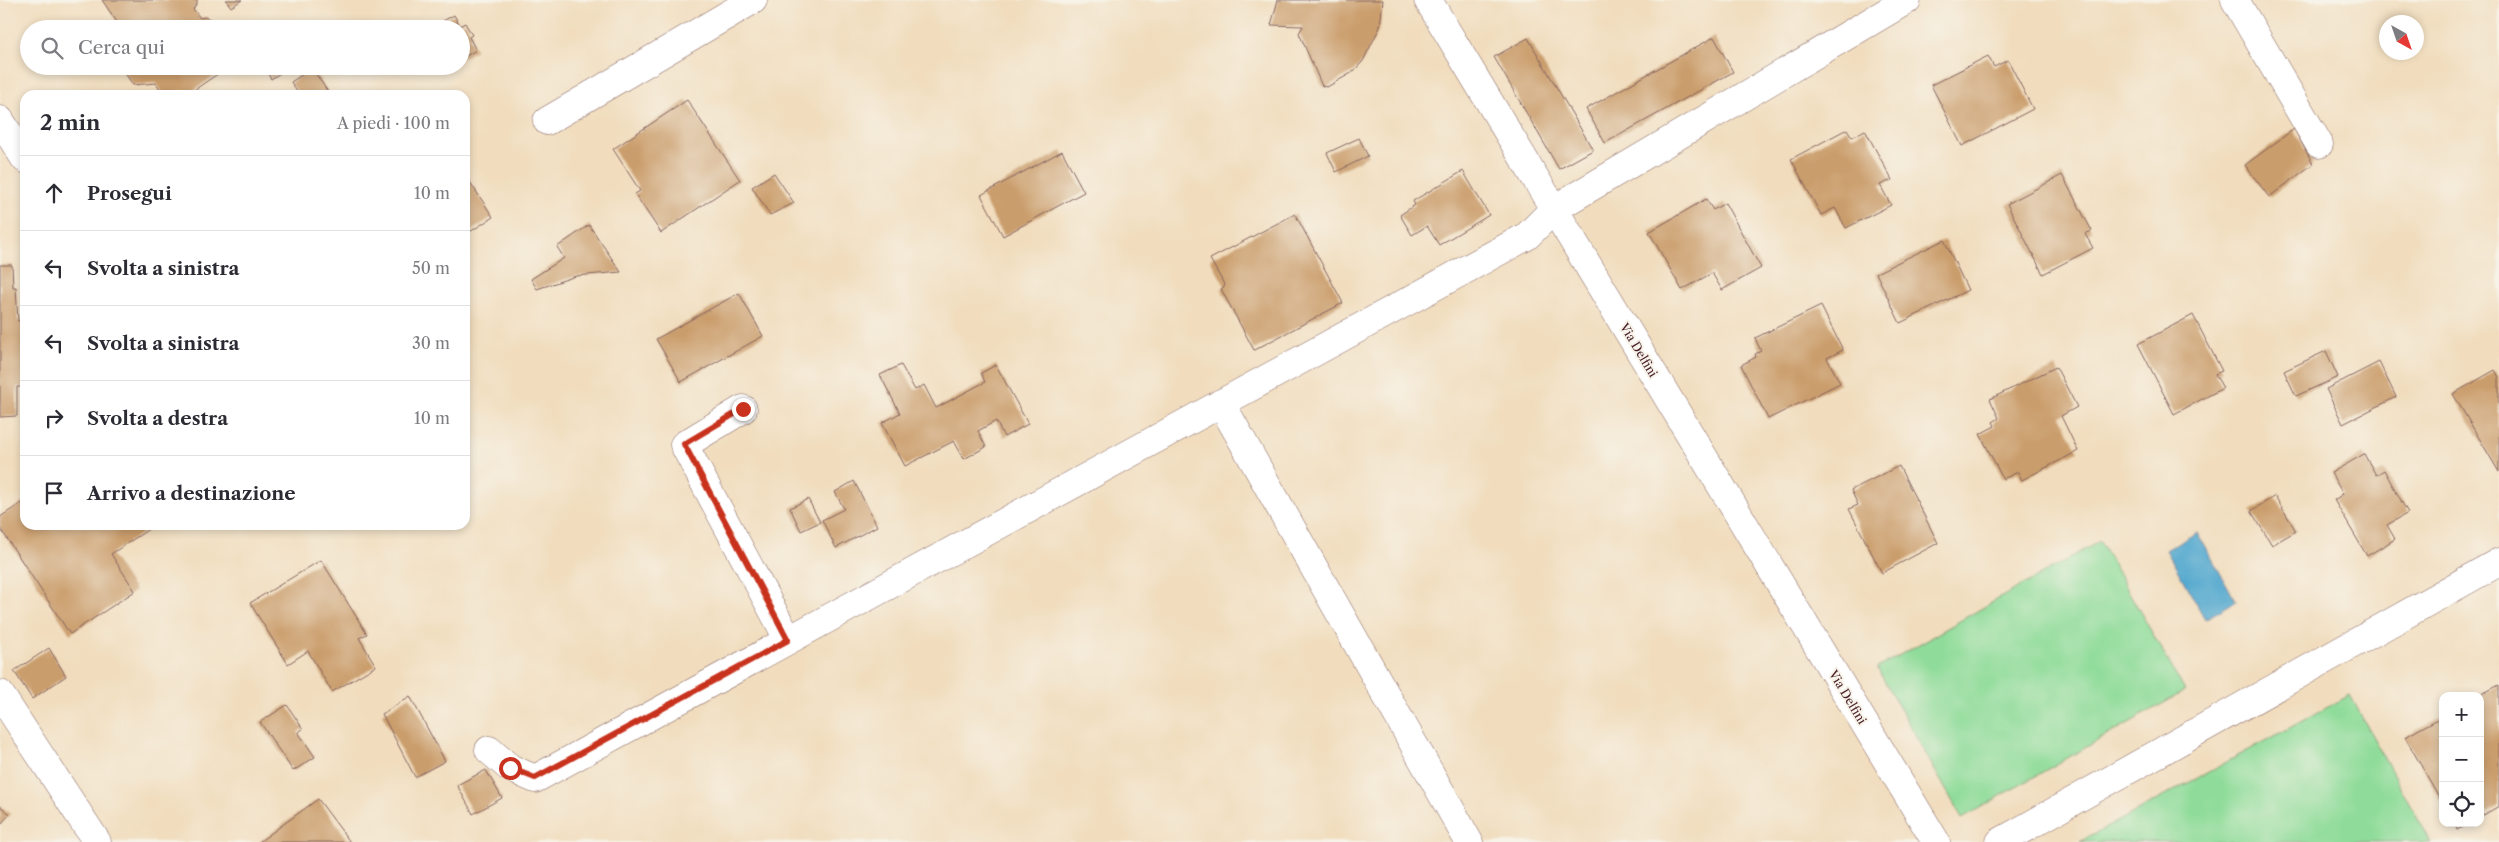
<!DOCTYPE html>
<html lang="it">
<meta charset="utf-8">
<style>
:root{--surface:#fff;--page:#f2f2f3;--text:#2b2b33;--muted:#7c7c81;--line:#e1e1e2}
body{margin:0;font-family:"Libre Caslon Text",serif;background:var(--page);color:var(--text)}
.controls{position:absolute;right:15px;bottom:15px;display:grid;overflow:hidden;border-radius:10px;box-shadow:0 2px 8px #0003}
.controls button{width:45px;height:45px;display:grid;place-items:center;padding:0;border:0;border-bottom:1px solid var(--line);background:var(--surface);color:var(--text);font:25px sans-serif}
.compass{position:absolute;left:2379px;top:15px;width:45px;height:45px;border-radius:50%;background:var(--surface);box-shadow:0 2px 8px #0003;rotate:140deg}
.stop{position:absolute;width:15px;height:15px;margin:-11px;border:4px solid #c8321e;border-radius:50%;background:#fff}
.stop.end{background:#c8321e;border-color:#fff;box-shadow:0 1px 5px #0008}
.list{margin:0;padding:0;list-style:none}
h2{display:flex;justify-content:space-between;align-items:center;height:65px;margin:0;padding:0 20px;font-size:21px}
h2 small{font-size:16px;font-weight:400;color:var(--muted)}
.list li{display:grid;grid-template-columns:32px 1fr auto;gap:15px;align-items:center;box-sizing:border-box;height:75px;padding:0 20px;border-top:1px solid var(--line)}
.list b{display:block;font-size:19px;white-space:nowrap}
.list em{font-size:16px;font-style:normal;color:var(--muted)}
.icon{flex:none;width:28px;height:28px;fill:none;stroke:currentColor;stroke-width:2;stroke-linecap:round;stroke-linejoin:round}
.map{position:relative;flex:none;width:2499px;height:842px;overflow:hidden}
.search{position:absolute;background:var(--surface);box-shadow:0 2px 8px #0003;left:20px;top:20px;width:450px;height:55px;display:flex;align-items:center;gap:12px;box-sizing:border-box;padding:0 18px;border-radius:28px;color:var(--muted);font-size:19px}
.panel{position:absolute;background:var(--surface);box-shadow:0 2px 8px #0003;left:20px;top:90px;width:450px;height:440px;border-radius:15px}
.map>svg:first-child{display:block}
</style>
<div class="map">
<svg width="2499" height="842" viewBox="0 0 2499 842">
<rect width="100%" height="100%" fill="#f7f3e8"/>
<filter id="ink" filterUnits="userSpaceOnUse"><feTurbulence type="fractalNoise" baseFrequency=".02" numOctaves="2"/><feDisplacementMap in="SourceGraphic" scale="10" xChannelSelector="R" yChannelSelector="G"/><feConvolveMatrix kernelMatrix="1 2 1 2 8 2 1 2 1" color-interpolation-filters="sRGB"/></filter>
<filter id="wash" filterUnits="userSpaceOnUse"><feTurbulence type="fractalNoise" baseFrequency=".0096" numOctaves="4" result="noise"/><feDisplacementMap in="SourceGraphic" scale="20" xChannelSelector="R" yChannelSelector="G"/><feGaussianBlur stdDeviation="1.12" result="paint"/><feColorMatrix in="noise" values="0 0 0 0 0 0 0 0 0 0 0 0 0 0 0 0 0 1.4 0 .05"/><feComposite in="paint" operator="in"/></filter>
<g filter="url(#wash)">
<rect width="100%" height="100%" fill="#f1ddbe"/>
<g fill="#8fdc9a" stroke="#6c7e62">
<polygon points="2100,541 2185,691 1962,818 1877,668"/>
<polygon points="2350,695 2430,842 2080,842"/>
</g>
<polygon fill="#52a8cf" stroke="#4e647d" points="2197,532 2236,601 2205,619 2166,550"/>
<g id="blocks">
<g fill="#ca9d6c">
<polygon points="102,0 197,0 197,3 193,9 200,18 205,17 211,20 213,29 112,29 117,22"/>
<polygon points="226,0 242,0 231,7"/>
<polygon points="1278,0 1383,0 1380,27 1363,61 1353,72 1327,87 1322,86 1299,33 1303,26 1271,25"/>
<polygon points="454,15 460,26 465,23 472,35 469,37 476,50 461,59 461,29 432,27"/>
<polygon points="1714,37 1733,72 1605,143 1586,109"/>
<polygon points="1528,38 1593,150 1559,169 1494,57"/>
<polygon points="1988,56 1994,67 2008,60 2033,109 1962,146 1931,85"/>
<polygon points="120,66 219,66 222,71 194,90 197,95 164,95 156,83 133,85"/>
<polygon points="263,66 291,66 271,79"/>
<polygon points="312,68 330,95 299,95 291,82"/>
<polygon points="687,100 740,180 661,233 635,194 640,191 613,149"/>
<polygon points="1847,129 1852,137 1865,130 1892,180 1880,185 1891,205 1846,228 1835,208 1821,215 1791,159"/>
<polygon points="2294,129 2313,164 2269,197 2245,165"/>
<polygon points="1359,138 1368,156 1336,172 1327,153"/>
<polygon points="1062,151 1084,192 1003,236 981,195"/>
<polygon points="1463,171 1489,215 1439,245 1427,226 1412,235 1400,215 1415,205 1413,201"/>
<polygon points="774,173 794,203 770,215 752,187"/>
<polygon points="2062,175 2092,231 2085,234 2093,248 2043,274 2007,204"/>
<polygon points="466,176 493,217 465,235 465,177"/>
<polygon points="1706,199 1713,210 1725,203 1761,268 1722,290 1712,273 1682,290 1649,232"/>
<polygon points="1295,214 1343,303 1254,350 1221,289 1225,286 1210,259"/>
<polygon points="589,225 621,272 576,276 537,289 531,279 564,258 557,247"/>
<polygon points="1944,240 1968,290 1900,323 1876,273"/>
<polygon points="0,265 12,265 13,287 16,287 18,321 25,321 24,387 17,387 17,416 0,417"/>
<polygon points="739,293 763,336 681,382 656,339"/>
<polygon points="1821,306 1843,350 1827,358 1840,383 1768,419 1741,365 1756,357 1755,354 1761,351 1755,338"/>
<polygon points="2193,315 2222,371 2215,374 2223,388 2174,414 2138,344"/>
<polygon points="2326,351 2338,377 2296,396 2284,371"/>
<polygon points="2379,362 2396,397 2343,424 2326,389"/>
<polygon points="901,365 915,390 924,385 936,408 985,382 981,373 996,365 1028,424 1004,437 996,421 978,431 986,447 964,459 954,441 905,466 882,423 900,413 880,375"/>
<polygon points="2056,367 2077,407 2061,416 2078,451 2022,480 2018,472 2003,479 1980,434 1995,426 1993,422 1999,418 1990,399"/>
<polygon points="2495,370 2499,377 2499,472 2453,394"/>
<polygon points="2364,454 2376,475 2384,470 2408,513 2387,525 2395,539 2367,556 2334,500 2343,494 2331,473"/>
<polygon points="1899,466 1938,543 1882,573 1849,509 1858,505 1851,490"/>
<polygon points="854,481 877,526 836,548 822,520 844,509 835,492"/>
<polygon points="2275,496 2296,531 2272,545 2251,511"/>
<polygon points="808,499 820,522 801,531 790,508"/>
<polygon points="25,501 25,525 155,525 111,554 135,591 70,634 0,528 0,517"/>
<polygon points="321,560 367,634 359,638 376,666 332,692 308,651 288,664 250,603"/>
<polygon points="49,648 66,676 32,699 14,671"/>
<polygon points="2499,685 2499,806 2480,817 2480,695"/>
<polygon points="410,696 445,761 415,777 382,714"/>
<polygon points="287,705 303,729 298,732 315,757 293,771 260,722"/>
<polygon points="2443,716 2443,804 2405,737"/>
<polygon points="486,770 502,798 473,814 457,785"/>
<polygon points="318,799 350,842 259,842"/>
<polygon points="0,806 10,814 0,825"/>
<polygon points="2454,823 2469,823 2457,830"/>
</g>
</g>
</g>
<g filter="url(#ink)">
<use href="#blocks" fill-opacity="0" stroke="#84625e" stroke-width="1"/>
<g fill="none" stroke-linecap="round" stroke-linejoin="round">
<g stroke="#84625e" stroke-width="29">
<g id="minor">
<polyline points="1907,0 1554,209 1936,842"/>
<polyline points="2235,0 2319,144"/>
<polyline points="0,120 25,159"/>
<polyline points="547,121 753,0"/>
<polyline points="1221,403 1469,842"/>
<polyline points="743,409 684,445 788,639"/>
<polyline points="0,694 97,842"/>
<polyline points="489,750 510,768 535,779 1527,236 1554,209 1428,0"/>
<polyline points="2000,842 2499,562"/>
</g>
</g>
<use href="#minor" stroke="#fff" stroke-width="28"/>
</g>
</g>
<g fill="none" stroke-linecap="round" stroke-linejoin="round" filter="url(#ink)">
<polyline stroke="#c8321e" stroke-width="6" points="510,768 535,778 788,640 684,444 743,409"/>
</g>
<g text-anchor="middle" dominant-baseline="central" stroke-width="4" stroke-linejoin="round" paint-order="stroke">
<g font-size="12" fill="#4a1f2b" stroke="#f7f3e8">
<text transform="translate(1639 350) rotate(59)">Via Delfini</text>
<text transform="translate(1848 697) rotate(59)">Via Delfini</text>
</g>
</g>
</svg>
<div class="controls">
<button>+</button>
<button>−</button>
<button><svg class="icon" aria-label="locate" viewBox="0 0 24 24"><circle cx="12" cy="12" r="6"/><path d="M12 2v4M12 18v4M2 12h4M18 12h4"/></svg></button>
</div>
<svg class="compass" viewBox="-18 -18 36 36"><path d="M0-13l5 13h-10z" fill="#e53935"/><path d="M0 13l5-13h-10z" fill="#7c7c81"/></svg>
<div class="stop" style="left:510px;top:768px"></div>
<div class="stop end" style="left:743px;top:409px"></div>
<div class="search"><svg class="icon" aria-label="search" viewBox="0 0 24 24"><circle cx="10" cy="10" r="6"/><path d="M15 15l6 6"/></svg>Cerca qui</div>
<section class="panel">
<h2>2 min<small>A piedi · 100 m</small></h2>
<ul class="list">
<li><svg class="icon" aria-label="ahead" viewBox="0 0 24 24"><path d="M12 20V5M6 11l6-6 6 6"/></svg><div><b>Prosegui</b></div><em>10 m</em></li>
<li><svg class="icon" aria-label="left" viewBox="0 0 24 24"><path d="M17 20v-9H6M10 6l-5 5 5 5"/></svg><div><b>Svolta a sinistra</b></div><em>50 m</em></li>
<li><svg class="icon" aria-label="left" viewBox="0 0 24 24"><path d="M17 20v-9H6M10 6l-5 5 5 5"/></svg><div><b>Svolta a sinistra</b></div><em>30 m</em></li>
<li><svg class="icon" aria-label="right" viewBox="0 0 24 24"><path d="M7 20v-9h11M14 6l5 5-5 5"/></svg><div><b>Svolta a destra</b></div><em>10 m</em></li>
<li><svg class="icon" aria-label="arrive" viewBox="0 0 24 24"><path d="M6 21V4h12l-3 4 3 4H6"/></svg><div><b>Arrivo a destinazione</b></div></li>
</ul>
</section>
</div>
